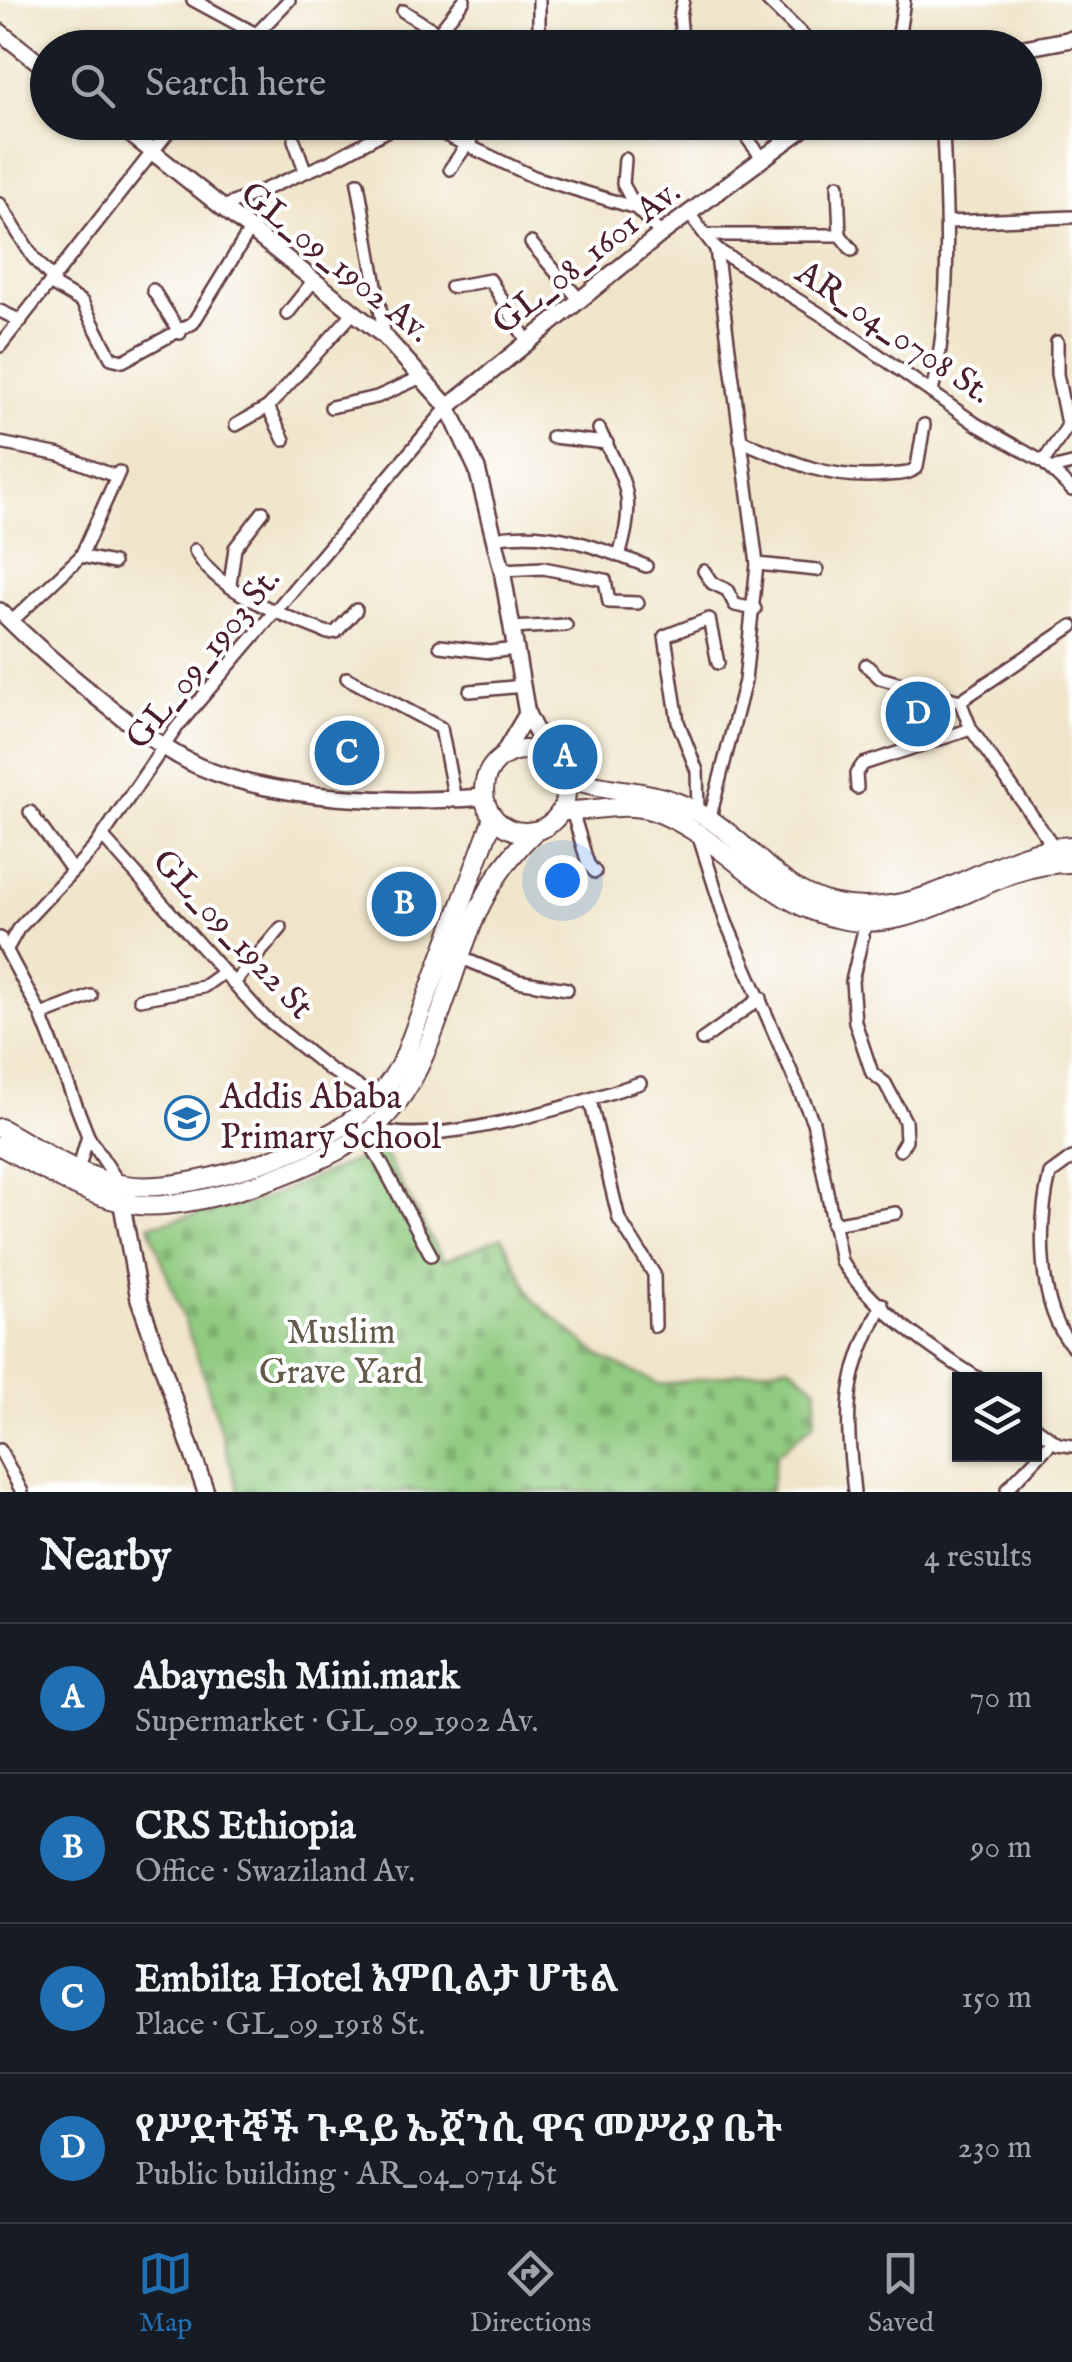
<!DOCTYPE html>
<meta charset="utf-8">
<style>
:root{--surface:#171b24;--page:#20242c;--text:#f1f3f6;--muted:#9ea1a6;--line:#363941;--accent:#1f6fb2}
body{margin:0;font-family:"IM FELL English","Noto Serif Ethiopic",serif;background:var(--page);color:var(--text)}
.controls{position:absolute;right:30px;bottom:30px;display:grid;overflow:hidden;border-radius:0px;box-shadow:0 2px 8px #0004}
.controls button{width:90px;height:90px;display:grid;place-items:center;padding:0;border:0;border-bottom:2px solid var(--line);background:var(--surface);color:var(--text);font:50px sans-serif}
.you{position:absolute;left:562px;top:880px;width:35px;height:35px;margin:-25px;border:8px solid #fff;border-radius:50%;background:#1a73e8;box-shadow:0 0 0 15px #1a73e833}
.badge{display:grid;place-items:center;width:65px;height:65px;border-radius:50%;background:var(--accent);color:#fff;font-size:32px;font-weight:700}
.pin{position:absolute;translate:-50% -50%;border:5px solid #fff;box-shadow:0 2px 10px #0006}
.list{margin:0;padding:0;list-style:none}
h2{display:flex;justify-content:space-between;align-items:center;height:130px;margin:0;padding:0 40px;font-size:42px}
h2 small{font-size:32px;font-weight:400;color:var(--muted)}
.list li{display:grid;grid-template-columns:65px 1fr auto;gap:30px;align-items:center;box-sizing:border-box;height:150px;padding:0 40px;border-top:2px solid var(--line)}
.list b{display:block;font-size:38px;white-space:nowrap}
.list p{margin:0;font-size:32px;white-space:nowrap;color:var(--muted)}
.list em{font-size:32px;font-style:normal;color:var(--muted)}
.icon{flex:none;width:55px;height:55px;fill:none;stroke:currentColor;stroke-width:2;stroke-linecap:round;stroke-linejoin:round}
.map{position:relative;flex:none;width:1072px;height:1492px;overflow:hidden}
.search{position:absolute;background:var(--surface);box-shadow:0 2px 8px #0004;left:30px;right:30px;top:30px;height:110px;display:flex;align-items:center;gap:25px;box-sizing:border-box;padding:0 35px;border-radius:55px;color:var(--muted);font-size:38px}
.sheet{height:730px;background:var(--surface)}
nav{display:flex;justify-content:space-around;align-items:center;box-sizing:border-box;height:140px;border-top:2px solid var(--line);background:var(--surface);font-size:28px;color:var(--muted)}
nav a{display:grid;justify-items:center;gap:5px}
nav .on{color:var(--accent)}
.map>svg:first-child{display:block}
</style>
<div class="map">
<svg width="1072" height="1492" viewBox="0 0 1072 1492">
<defs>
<pattern id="cemetery-stones" width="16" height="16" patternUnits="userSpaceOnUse" patternTransform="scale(2.5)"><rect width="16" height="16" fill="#90cb80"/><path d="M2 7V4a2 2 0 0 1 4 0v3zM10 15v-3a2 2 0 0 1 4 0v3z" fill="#7eae6f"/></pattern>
</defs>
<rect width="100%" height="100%" fill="#fff"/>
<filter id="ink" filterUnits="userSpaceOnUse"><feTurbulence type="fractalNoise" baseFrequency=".01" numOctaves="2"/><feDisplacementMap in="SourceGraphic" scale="20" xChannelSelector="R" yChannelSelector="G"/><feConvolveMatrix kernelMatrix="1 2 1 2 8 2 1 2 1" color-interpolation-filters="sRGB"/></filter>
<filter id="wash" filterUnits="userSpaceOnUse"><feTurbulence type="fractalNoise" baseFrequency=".0048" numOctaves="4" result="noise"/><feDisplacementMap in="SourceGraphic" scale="40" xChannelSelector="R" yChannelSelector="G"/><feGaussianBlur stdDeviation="2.25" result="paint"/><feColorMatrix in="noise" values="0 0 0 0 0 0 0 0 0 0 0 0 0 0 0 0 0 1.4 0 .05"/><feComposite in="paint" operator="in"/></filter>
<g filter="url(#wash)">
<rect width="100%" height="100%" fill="#f0e5ca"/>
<polygon fill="url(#cemetery-stones)" stroke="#6d7556" stroke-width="2.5" points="382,1149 443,1261 502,1237 534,1301 601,1357 661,1385 789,1365 817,1388 814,1423 776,1455 770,1492 239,1492 203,1372 149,1225 258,1201"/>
</g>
<g filter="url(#ink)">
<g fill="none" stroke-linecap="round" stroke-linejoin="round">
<g stroke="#633d43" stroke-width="16">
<g id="street">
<polyline points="193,0 282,48"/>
<polyline points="683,0 680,17 683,48"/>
<polyline points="767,0 816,48"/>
<polyline points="403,11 438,33 464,0"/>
<polyline points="243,48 289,0"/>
<polyline points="539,48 539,0"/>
<polyline points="897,48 904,0"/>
<polyline points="418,122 534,177 636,208 661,234"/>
<polyline points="735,122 763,159"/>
<polyline points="294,140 305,170"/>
<polyline points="625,159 623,184 636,208"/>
<polyline points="450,169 483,122"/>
<polyline points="358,183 385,337"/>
<polyline points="0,204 33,257 54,280"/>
<polyline points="221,208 329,162 403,122"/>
<polyline points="690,215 716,249 825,317 976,424 1043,462 1072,490"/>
<polyline points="948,222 1072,217"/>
<polyline points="706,235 840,235 838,185"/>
<polyline points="840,235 852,250"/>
<polyline points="531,243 579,299"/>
<polyline points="51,284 82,302 111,358 123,361 193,323 250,230"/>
<polyline points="451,287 490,280 527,341"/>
<polyline points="153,290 180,333"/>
<polyline points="0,311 21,321"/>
<polyline points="287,314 314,280"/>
<polyline points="1057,342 1057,374 1067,424"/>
<polyline points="0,346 176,122"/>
<path d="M932,392C952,306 947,220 943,133L938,122"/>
<polyline points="268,407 284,440"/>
<polyline points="331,407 377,397 424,376"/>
<polyline points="236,425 268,407 355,311"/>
<path d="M599,429C624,482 638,496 619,556"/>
<polyline points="552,437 607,443"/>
<path d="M740,440C790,462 832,481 887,475C899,474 908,475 917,467L924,425"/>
<polyline points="0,443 60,455 115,476"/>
<polyline points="1043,462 1072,420"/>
<polyline points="1051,469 1072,464"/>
<path d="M494,538C549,528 595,546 646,566"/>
<path d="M195,550C213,590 289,618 328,633L336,632L356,610"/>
<polyline points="81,556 113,563"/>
<polyline points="757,564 817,570"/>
<polyline points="502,570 543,568 605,580 609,602 638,603"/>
<polyline points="704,571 712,583 727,590 735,605 755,609"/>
<polyline points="230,584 235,548 263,512"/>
<polyline points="11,622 81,556 119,472"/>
<polyline points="512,628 566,625"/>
<polyline points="440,646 490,652 516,649"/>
<polyline points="866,665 880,678 960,701"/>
<polyline points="347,678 441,728 455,800"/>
<polyline points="470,691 523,686"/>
<polyline points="857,788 856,774 863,764 971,729"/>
<polyline points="572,811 588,864 595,872"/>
<polyline points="30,812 72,870"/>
<polyline points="698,812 697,771 678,722 665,636 709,619 718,663"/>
<polyline points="709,821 745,681 757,564 716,249"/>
<path d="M698,834L726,922L813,1122L841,1261C873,1309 932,1350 981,1380"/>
<polyline points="102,836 264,1017 329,1069 377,1098"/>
<polyline points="1054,847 971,729 960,701 1072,626"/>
<polyline points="866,921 852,981 855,1022 872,1073 885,1083 905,1121 906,1140 900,1150"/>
<polyline points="0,938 41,1015 88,1136 120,1185"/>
<polyline points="8,947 18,929 95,847 177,727 448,407"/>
<polyline points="459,957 518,981 567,989"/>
<polyline points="234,983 281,928"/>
<polyline points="140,999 203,987 224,972"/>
<polyline points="41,1015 91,996"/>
<polyline points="702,1040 761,998"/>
<polyline points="590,1100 619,1219 654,1274 655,1326"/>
<path d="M1072,1158L1050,1174C1038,1222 1037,1307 1072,1346"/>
<polyline points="78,1170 88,1136"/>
<polyline points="832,1224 896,1213"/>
<path d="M431,1255L372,1146L373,1129C438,1148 575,1105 640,1083"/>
<polyline points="1034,1426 1058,1444 1072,1446"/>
<polyline points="0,1450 22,1492"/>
<polyline points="1007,1489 1053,1441"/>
<path d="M854,1492C845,1409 843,1380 882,1304"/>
</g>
</g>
<g stroke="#633d43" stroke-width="20">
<g id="secondary">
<polyline points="0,32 48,70"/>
<polyline points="1024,48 1072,39"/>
<polyline points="115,122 385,337 448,407 477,469 502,570 527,714 548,755"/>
<polyline points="448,407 661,234 812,122"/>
<path d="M0,611C44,655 143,741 198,766C277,801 398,804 484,797"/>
<polyline points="502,756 527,714"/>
<polyline points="120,1194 139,1299 206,1492"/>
</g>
</g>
<g stroke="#633d43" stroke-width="22">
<g id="primary">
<circle cx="525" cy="791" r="41"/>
<path d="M567,778C605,792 646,788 685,806C763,840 781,921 891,905C955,896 1006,849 1072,846"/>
<path d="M563,811C593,812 624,801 654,811C725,836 766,907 845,920C929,934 992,861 1072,863"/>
<path d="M0,1128C39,1149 80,1178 125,1185C183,1195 310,1153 356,1117C377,1101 392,1081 404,1058L493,818"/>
<path d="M0,1146C44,1169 88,1199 139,1205C198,1211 329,1165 374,1127C393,1111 408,1089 419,1066C461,979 461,901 535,831"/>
</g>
</g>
<use href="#street" stroke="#fff" stroke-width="11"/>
<use href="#secondary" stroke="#fff" stroke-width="15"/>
<use href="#primary" stroke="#fff" stroke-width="18"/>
</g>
</g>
<defs>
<g id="school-ring" transform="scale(2.25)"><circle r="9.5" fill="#fff" stroke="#1f6fb2" stroke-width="1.5"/><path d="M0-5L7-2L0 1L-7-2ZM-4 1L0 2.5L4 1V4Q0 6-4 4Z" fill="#1f6fb2"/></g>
</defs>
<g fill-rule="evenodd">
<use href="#school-ring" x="187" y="1118"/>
</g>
<g text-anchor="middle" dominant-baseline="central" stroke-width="8" stroke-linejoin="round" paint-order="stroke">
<g font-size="35" fill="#4a1f2b" stroke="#fff">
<text transform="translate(587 258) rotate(-38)">GL_08_1601 Av.</text>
<text transform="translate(335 263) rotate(39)">GL_09_1902 Av.</text>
<text transform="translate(893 333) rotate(34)">AR_04_0708 St.</text>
<text transform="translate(204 659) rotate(-51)">GL_09_1903 St.</text>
<text transform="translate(232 935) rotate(47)">GL_09_1922 St</text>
</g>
<g font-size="35" fill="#4a1f2b" stroke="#fff" text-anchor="start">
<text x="220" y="1098">Addis Ababa<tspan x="220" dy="40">Primary School</tspan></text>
</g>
<g font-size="35" fill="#625b49" stroke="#fff">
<text x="341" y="1333">Muslim<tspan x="341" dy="40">Grave Yard</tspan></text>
</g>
</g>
</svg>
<div class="controls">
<button><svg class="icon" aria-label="layers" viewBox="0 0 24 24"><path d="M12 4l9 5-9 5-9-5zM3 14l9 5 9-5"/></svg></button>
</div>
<div class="you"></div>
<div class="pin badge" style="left:565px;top:757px">A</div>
<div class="pin badge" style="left:404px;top:904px">B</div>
<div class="pin badge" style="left:347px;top:753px">C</div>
<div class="pin badge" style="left:918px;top:714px">D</div>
<div class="search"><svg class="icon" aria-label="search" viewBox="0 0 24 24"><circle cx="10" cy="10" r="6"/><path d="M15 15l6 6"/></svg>Search here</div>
</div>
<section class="sheet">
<h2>Nearby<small>4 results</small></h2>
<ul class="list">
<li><span class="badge">A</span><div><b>Abaynesh Mini.mark</b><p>Supermarket · GL_09_1902 Av.</p></div><em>70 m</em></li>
<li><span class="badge">B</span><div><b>CRS Ethiopia</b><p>Office · Swaziland Av.</p></div><em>90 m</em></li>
<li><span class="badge">C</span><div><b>Embilta Hotel እምቢልታ ሆቴል</b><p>Place · GL_09_1918 St.</p></div><em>150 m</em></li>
<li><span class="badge">D</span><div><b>የሥደተኞች ጉዳይ ኤጀንሲ ዋና መሥሪያ ቤት</b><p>Public building · AR_04_0714 St</p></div><em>230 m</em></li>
</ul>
</section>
<nav>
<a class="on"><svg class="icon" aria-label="map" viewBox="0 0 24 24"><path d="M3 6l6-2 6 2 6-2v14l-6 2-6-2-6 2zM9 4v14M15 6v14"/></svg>Map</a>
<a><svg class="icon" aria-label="directions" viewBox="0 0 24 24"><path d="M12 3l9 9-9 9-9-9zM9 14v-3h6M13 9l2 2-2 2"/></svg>Directions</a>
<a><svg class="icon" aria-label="saved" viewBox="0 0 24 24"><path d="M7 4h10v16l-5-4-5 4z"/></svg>Saved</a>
</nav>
